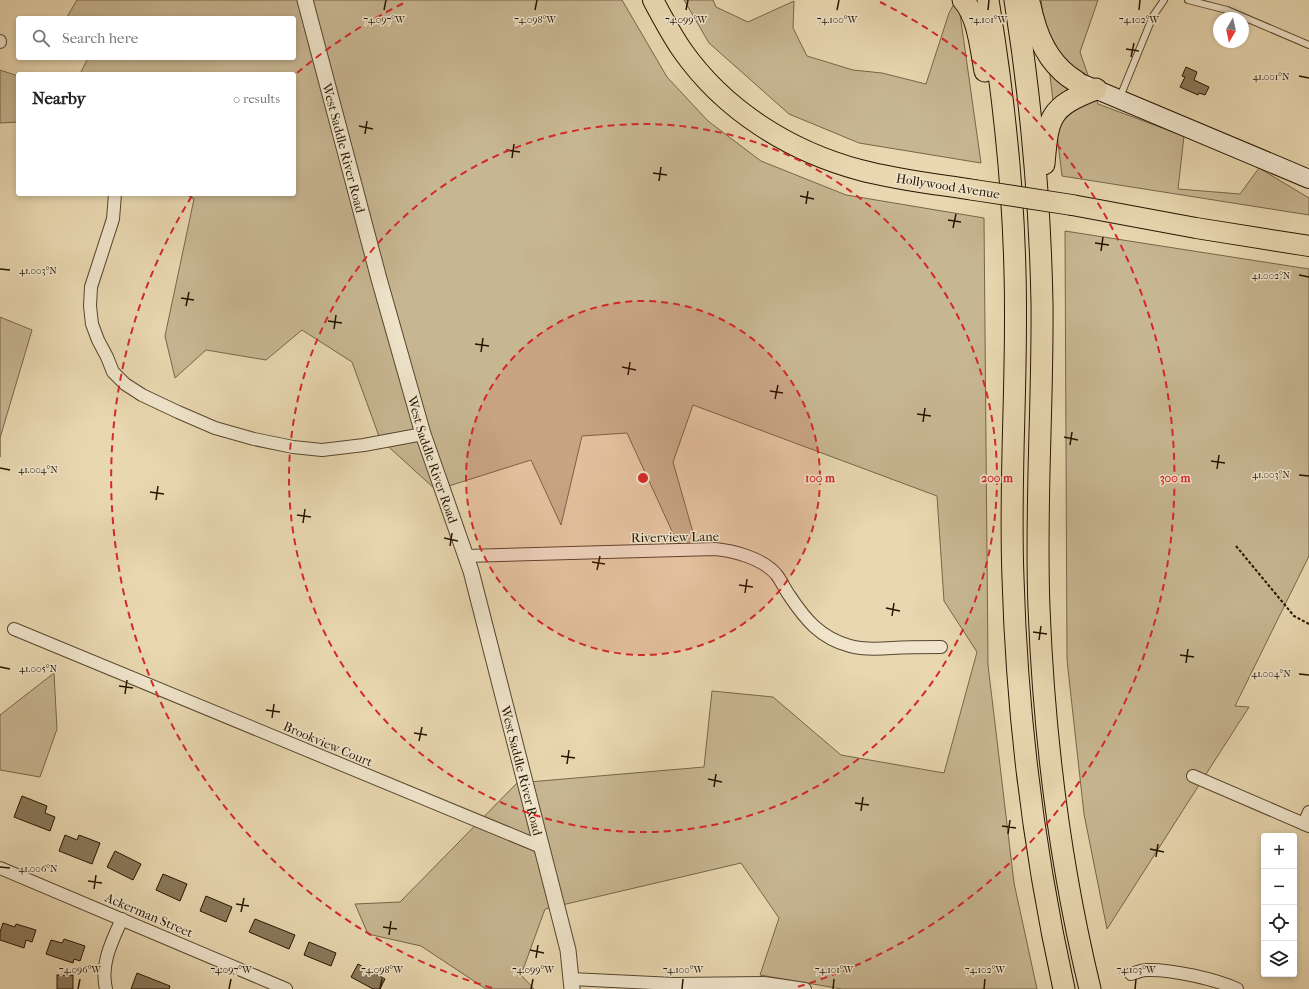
<!DOCTYPE html>
<meta charset="utf-8">
<style>
:root{--surface:#fff;--page:#f2f2f2;--text:#222;--muted:#767676;--line:#e0e0e0}
body{margin:0;font-family:"IM FELL French Canon",serif;background:var(--page);color:var(--text)}
.controls{position:absolute;right:12px;bottom:12px;display:grid;overflow:hidden;border-radius:4px;box-shadow:0 2px 6px #0003}
.controls button{width:36px;height:36px;display:grid;place-items:center;padding:0;border:0;border-bottom:1px solid var(--line);background:var(--surface);color:var(--text);font:20px sans-serif}
.compass{position:absolute;left:1213px;top:12px;width:36px;height:36px;border-radius:50%;background:var(--surface);box-shadow:0 2px 6px #0003;rotate:189deg}
.list{margin:0;padding:0;list-style:none}
h2{display:flex;justify-content:space-between;align-items:center;height:52px;margin:0;padding:0 16px;font-size:17px}
h2 small{font-size:13px;font-weight:400;color:var(--muted)}
.icon{flex:none;width:22px;height:22px;fill:none;stroke:currentColor;stroke-width:2;stroke-linecap:round;stroke-linejoin:round}
.map{position:relative;flex:none;width:1309px;height:989px;overflow:hidden}
.search{position:absolute;background:var(--surface);box-shadow:0 2px 6px #0003;left:16px;top:16px;width:280px;height:44px;display:flex;align-items:center;gap:10px;box-sizing:border-box;padding:0 14px;border-radius:4px;color:var(--muted);font-size:15px}
.panel{position:absolute;background:var(--surface);box-shadow:0 2px 6px #0003;left:16px;top:72px;width:280px;height:124px;border-radius:4px}
.map>svg:first-child{display:block}
</style>
<div class="map">
<svg width="1309" height="989" viewBox="0 0 1309 989">
<rect width="100%" height="100%" fill="#e8d7b0"/>
<filter id="stains"><feTurbulence type="fractalNoise" baseFrequency=".005" numOctaves="4"/><feColorMatrix values="0 0 0 0 .2 0 0 0 0 .09 0 0 0 0 .02 0 0 0 .5 -.17"/></filter>
<radialGradient id="worn" r=".72"><stop offset=".6" stop-color="#630" stop-opacity="0"/><stop offset="1" stop-color="#630" stop-opacity=".3"/></radialGradient>
<g fill="#c7b692" stroke="#766649">
<polygon points="77,0 622,0 667,77 708,121 761,161 846,195 984,218 988,665 1014,883 1037,989 842,989 760,975 779,918 741,863 545,909 521,975 534,989 486,989 421,946 368,934 355,904 400,902 517,783 704,767 712,691 773,697 841,755 944,773 977,652 944,601 937,496 693,405 673,462 694,536 682,553 627,433 582,436 561,525 531,460 436,490 380,439 352,362 302,330 266,360 206,350 175,378 165,336 194,199 185,194 294,194 294,74 80,74 88,58 294,58 294,18 68,18 67,17"/>
<polygon points="684,0 713,0 716,7 748,22 794,1 793,28 807,56 853,70 882,73 926,84 949,13 956,0 958,0 981,163 859,143 789,114 709,43"/>
<polygon points="1041,0 1098,0 1080,52 1098,104 1184,136 1178,189 1240,194 1259,168 1309,198 1309,215 1062,176"/>
<polygon points="0,70 18,76 18,122 0,123"/>
<polygon points="1065,231 1309,269 1309,556 1235,706 1249,707 1107,929 1084,814 1067,660"/>
<polygon points="0,317 32,330 0,438 0,457"/>
<polygon points="54,673 57,729 40,777 0,770 0,715"/>
</g>
<g fill="#8a7a5c" stroke="#251500">
<polygon points="1186,67 1197,72 1194,80 1209,87 1205,95 1199,93 1198,95 1180,87 1185,77 1182,76"/>
<polygon points="22,796 47,806 45,813 55,817 50,831 14,817"/>
<polygon points="65,835 77,840 79,835 100,843 92,864 59,851"/>
<polygon points="115,851 141,864 133,880 107,867"/>
<polygon points="163,874 187,884 180,901 156,890"/>
<polygon points="206,896 232,907 226,922 200,911"/>
<polygon points="255,919 295,935 289,949 249,932"/>
<polygon points="3,923 15,927 16,924 36,930 32,942 26,940 24,948 0,940 0,932"/>
<polygon points="64,939 85,946 80,961 74,959 73,963 46,954 51,940 62,943"/>
<polygon points="309,942 336,953 331,966 304,955"/>
<polygon points="358,964 385,979 380,989 373,989 351,977"/>
<polygon points="137,973 170,986 169,989 131,989"/>
<rect x="57" y="975" width="16" height="14"/>
</g>
<g fill="none" stroke-linecap="round" stroke-linejoin="round">
<g stroke="#56462c" stroke-width="8">
<g id="service">
<polyline points="1188,0 1227,10 1309,45"/>
<polyline points="1120,97 1153,16 1164,0"/>
</g>
</g>
<g stroke="#56462c" stroke-width="14">
<g id="minor">
<polyline points="0,41 0,42"/>
<polyline points="115,194 113,219 91,287 90,306 92,324 98,340 107,357 113,372 125,384 142,395 178,412 215,428 254,439 293,447 322,450 364,445 423,434"/>
<path d="M466,556L715,549C734,551 762,558 776,574C781,580 784,588 789,595C805,619 820,638 850,646C863,650 879,649 892,648C909,647 925,647 941,647"/>
<polyline points="14,629 541,847"/>
<polyline points="1193,776 1309,826"/>
<polyline points="1304,824 1309,812"/>
<polyline points="0,868 286,989"/>
<path d="M1131,974C1136,973 1141,970 1146,970C1171,969 1215,979 1237,989"/>
<polyline points="571,979 674,984 764,983 805,989"/>
<path d="M106,989C100,964 112,941 122,919"/>
</g>
</g>
<g stroke="#56462c" stroke-width="17">
<g id="tertiary">
<path id="s1" d="M305,0L379,279L423,434L471,571L568,950L572,989"/>
</g>
</g>
<g stroke="#251500" stroke-width="20">
<polyline id="secondary" points="1083,84 1309,179"/>
</g>
<g stroke="#251500" stroke-width="22">
<g id="primary">
<path d="M653,0C662,17 671,34 682,50C724,110 789,151 860,170C897,180 936,184 974,190"/>
<polyline points="1072,205 1196,228 1309,246"/>
</g>
</g>
<g stroke="#251500" stroke-width="23">
<g id="trunk">
<path d="M963,0C978,16 981,50 985,71"/>
<path d="M988,0C1003,91 1013,181 1015,273C1018,375 1009,476 1013,578C1017,717 1034,853 1064,989"/>
<path d="M1015,0C1031,100 1040,202 1042,303C1043,405 1035,506 1039,608C1044,736 1060,865 1090,989"/>
<path d="M1028,0C1031,6 1031,12 1033,18C1040,45 1053,68 1077,82"/>
<path d="M1044,164C1048,117 1049,107 1096,89"/>
</g>
</g>
<polyline stroke="#251500" stroke-width="2" stroke-dasharray="3 2" stroke-linecap="butt" points="1236,546 1294,616 1309,624"/>
<use href="#service" stroke="#f0e5cc" stroke-width="6"/>
<use href="#minor" stroke="#f0e5cc" stroke-width="12"/>
<use href="#tertiary" stroke="#f0e5cc" stroke-width="15"/>
<use href="#secondary" stroke="#f0e5cc" stroke-width="18"/>
<use href="#primary" stroke="#e8d7b0" stroke-width="20"/>
<use href="#trunk" stroke="#e8d7b0" stroke-width="21"/>
<g stroke="#251500" stroke-width="22" stroke-linecap="butt">
<polyline id="primary-bridge" points="974,190 1072,205"/>
</g>
<use href="#primary-bridge" stroke="#e8d7b0" stroke-width="20"/>
</g>
<path fill="none" stroke="#251500" stroke-width="1.5" d="M384,10L386,0M535,10L537,0M686,10L688,0M837,10L839,0M988,10L989,0M1139,10L1140,0M1126,49L1139,51M1131,57L1134,43M1299,76L1309,78M359,126L373,129M365,134L367,121M506,150L520,152M512,158L514,144M653,173L667,175M659,181L661,167M800,196L814,199M806,204L808,191M948,220L961,222M953,228L956,214M1095,243L1109,245M1101,251L1103,237M0,269L10,270M1299,275L1309,277M181,298L194,300M186,306L189,292M328,321L342,323M334,329L336,315M475,344L489,346M481,352L483,338M622,367L636,370M628,375L630,362M770,391L783,393M775,399L778,385M917,414L931,416M923,422L925,408M1064,437L1078,440M1070,445L1072,432M1211,461L1225,463M0,468L10,470M1217,469L1219,455M1299,475L1309,476M150,492L164,494M156,500L158,486M297,515L311,517M303,523L305,509M444,538L458,541M450,546L452,533M592,562L605,564M597,570L600,556M739,585L753,587M745,593L747,579M886,608L900,611M892,616L894,603M1033,632L1047,634M1039,640L1041,626M1180,655L1194,657M1186,663L1188,649M0,667L10,669M1299,674L1309,675M119,686L133,688M125,694L127,680M266,710L280,712M272,718L274,704M414,733L427,735M419,741L422,727M561,756L575,758M567,764L569,750M708,779L722,782M714,787L716,774M855,803L869,805M861,811L863,797M1002,826L1016,828M1008,834L1010,820M1150,849L1164,852M1156,857L1158,844M0,867L10,868M88,881L102,883M94,889L96,875M236,904L249,906M241,912L244,898M383,927L397,929M389,935L391,921M530,950L544,953M536,958L538,945M78,989L80,979M229,989L231,979M380,989L382,979M531,989L533,979M682,989L683,979M833,989L834,979M984,989L985,979M1135,989L1136,979"/>
<circle cx="643" cy="478" r="177" fill="#d62828" fill-opacity=".12"/>
<g fill="none" stroke="#d62828" stroke-width="2" stroke-dasharray="7 5">
<circle cx="643" cy="478" r="177"/>
<circle cx="643" cy="478" r="354"/>
<path d="M492 988A532 532 0 0 1 192 196M297 73A532 532 0 0 1 406 2M880 2A532 532 0 0 1 794 988"/>
</g>
<g text-anchor="middle" dominant-baseline="central" stroke-width="3" stroke-linejoin="round" paint-order="stroke">
<g font-size="13" fill="#251500" stroke="#f0e5cc">
<text stroke="none"><textPath href="#s1" startOffset="153">West Saddle River Road</textPath></text>
<text transform="translate(948 186) rotate(9)">Hollywood Avenue</text>
<text stroke="none"><textPath href="#s1" startOffset="477">West Saddle River Road</textPath></text>
<text transform="translate(675 537) rotate(-1)">Riverview Lane</text>
<text transform="translate(328 744) rotate(23)">Brookview Court</text>
<text stroke="none"><textPath href="#s1" startOffset="801">West Saddle River Road</textPath></text>
<text transform="translate(149 915) rotate(23)">Ackerman Street</text>
</g>
</g>
<g font-size="10" text-anchor="middle" fill="#251500" stroke="#f0e5cc" stroke-width="3" stroke-linejoin="round" paint-order="stroke">
<text x="384" y="23">74.097°W</text>
<text x="535" y="23">74.098°W</text>
<text x="686" y="23">74.099°W</text>
<text x="837" y="23">74.100°W</text>
<text x="988" y="23">74.101°W</text>
<text x="1139" y="23">74.102°W</text>
<text x="1271" y="80">41.001°N</text>
<text x="38" y="274">41.003°N</text>
<text x="1271" y="279">41.002°N</text>
<text x="38" y="473">41.004°N</text>
<text x="1271" y="478">41.003°N</text>
<text x="38" y="672">41.005°N</text>
<text x="1271" y="677">41.004°N</text>
<text x="38" y="872">41.006°N</text>
<text x="80" y="973">74.096°W</text>
<text x="231" y="973">74.097°W</text>
<text x="382" y="973">74.098°W</text>
<text x="533" y="973">74.099°W</text>
<text x="683" y="973">74.100°W</text>
<text x="834" y="973">74.101°W</text>
<text x="985" y="973">74.102°W</text>
<text x="1136" y="973">74.103°W</text>
</g>
<circle cx="643" cy="478" r="6" fill="#d62828" stroke="#f0e5cc" stroke-width="2"/>
<g font-size="12" text-anchor="middle" font-weight="bold" fill="#d62828" stroke="#f0e5cc" stroke-width="3" stroke-linejoin="round" paint-order="stroke">
<text x="820" y="482">100 m</text>
<text x="997" y="482">200 m</text>
<text x="1175" y="482">300 m</text>
</g>
<rect width="100%" height="100%" filter="url(#stains)"/>
<rect width="100%" height="100%" fill="url(#worn)"/>
</svg>
<div class="controls">
<button>+</button>
<button>−</button>
<button><svg class="icon" aria-label="locate" viewBox="0 0 24 24"><circle cx="12" cy="12" r="6"/><path d="M12 2v4M12 18v4M2 12h4M18 12h4"/></svg></button>
<button><svg class="icon" aria-label="layers" viewBox="0 0 24 24"><path d="M12 4l9 5-9 5-9-5zM3 14l9 5 9-5"/></svg></button>
</div>
<svg class="compass" viewBox="-18 -18 36 36"><path d="M0-13l5 13h-10z" fill="#e53935"/><path d="M0 13l5-13h-10z" fill="#767676"/></svg>
<div class="search"><svg class="icon" aria-label="search" viewBox="0 0 24 24"><circle cx="10" cy="10" r="6"/><path d="M15 15l6 6"/></svg>Search here</div>
<section class="panel">
<h2>Nearby<small>0 results</small></h2>
<ul class="list">
</ul>
</section>
</div>
